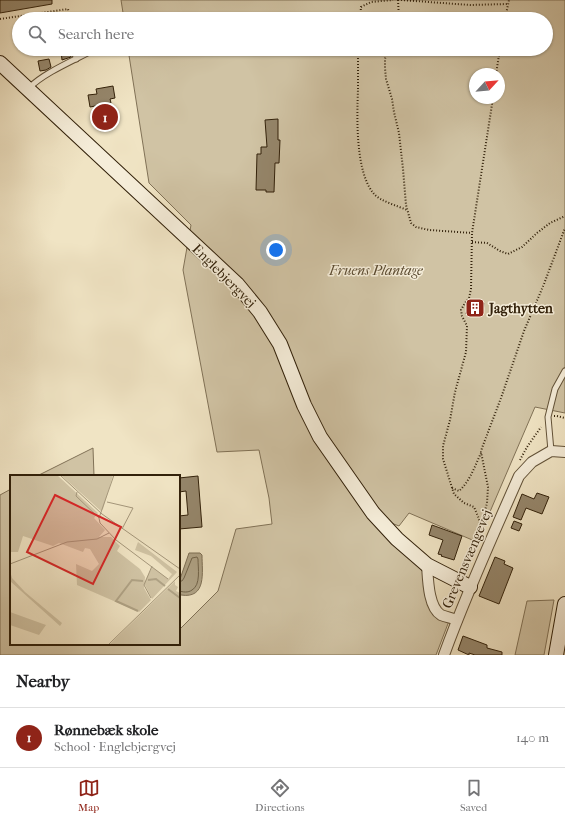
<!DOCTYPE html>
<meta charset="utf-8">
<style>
:root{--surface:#fff;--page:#f6f6f6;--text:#202124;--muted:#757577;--line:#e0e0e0;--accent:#8f2418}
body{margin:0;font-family:"IM FELL French Canon",serif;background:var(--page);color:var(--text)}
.compass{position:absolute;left:469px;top:68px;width:36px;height:36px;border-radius:50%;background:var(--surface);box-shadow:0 1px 3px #0004;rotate:64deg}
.you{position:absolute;left:276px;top:250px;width:14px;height:14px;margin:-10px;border:3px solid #fff;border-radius:50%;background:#1a73e8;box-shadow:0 0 0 6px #1a73e833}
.badge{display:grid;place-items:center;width:26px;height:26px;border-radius:50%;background:var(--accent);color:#fff;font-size:13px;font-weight:700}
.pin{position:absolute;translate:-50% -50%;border:2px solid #fff;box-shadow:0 1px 4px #0006}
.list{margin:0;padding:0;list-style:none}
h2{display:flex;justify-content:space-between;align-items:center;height:52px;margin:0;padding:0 16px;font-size:17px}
h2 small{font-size:13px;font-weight:400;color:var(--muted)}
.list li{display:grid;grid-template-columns:26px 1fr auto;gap:12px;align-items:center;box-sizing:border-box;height:60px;padding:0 16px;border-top:1px solid var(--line)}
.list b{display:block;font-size:15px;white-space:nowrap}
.list p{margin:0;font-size:13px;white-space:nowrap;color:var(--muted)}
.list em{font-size:13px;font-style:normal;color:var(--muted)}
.icon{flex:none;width:22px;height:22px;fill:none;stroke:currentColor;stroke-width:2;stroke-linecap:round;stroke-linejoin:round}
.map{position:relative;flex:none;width:565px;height:655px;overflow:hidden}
.search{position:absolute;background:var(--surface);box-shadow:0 1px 3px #0004;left:12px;right:12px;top:12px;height:44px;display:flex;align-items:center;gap:10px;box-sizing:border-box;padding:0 14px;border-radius:22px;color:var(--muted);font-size:15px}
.sheet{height:112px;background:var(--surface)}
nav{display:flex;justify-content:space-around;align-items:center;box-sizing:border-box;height:56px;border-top:1px solid var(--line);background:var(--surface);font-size:11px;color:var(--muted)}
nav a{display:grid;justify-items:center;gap:2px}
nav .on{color:var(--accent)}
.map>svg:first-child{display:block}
</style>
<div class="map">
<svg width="565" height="655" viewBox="0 0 565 655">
<rect width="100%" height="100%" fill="#f0e4c4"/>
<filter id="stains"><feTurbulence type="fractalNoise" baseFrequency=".005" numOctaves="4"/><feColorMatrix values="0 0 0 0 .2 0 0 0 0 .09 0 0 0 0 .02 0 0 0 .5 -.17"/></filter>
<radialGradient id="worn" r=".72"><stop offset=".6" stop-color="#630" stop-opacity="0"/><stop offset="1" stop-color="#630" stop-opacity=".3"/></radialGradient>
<g fill="#d0c3a4" stroke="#817257" fill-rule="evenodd">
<path d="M121,0H565V413L535,407L477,542L409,513L399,526L368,514L422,566L428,604L449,621L436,655H0V495L11,489V644H179V629H180L218,591L236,529L272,524L269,498L259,450L217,452L183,270L191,225L149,183L128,49H546V19H124ZM475,74H499V98H475Z"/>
<polygon points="93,448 94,476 37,476"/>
<polygon points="554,600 544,655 515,655 527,601"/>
</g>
<path fill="#afa285" stroke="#7d6e54" d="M189,553H200L202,555C202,572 207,599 181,595L179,593V582Z"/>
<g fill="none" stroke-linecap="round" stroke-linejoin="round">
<path stroke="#706248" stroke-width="1" d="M179,581H182L184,578L192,558L197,557L198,559C198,568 201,585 192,590C188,593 183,592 179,591"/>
</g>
<g fill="#95866b" stroke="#32210a">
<polygon points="0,0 52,0 52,4 0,13"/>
<polygon points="70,50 71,57 62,60 61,51"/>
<polygon points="49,59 51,67 46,70 40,71 38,61"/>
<polygon points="113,86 115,98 110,99 111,103 90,107 88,95 97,94 96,89"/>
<polygon points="278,119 278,140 280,140 279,163 275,163 274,192 266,192 266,190 256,190 257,154 261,154 261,147 267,147 265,120"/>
<polygon points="470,302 484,303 483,313 476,312 476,315 466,314 468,303 470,304"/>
<polygon points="198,476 202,527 179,529 179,516 188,515 186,491 179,492 179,478"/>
<polygon points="537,493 549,497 542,514 526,508 521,520 513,517 522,494 534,499"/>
<polygon points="514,521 522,524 519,531 511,528"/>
<polygon points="432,525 462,536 454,560 441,556 442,555 438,554 443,540 429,535"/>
<polygon points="495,557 505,561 504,564 513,568 499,604 479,596"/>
<polygon points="463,636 487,645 487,648 502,652 502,655 475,655 469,653 469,655 458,650"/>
</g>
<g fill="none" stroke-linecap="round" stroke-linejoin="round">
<g stroke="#625238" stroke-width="7">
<g id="lane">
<polyline points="75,49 76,59"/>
<path d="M29,88C45,72 75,60 95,49"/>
<polyline points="551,451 548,417 555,389 565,371"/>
</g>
</g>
<g stroke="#625238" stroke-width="12">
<g id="street">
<path d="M427,565C428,578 428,607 441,615C446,617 452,618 457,620"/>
<path d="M444,655C466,594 493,535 519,476L532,462L551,451L565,452"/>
</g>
</g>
<g stroke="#32210a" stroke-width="16">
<g id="secondary">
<polyline points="0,63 237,284 260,312 280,344 304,405 320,437 373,513 397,539 427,565 470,587"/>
<polyline points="556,655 565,604"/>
</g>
</g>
<g stroke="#32210a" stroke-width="2" stroke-dasharray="1 2" stroke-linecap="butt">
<polyline points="398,0 399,19"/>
<polyline points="401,0 470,5 508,4"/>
<polyline points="0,19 68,9 70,19"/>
<polyline points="360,19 361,7 371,2 393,0"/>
<polyline points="438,19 484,17 506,14"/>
<polyline points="505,19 509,0"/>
<path d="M358,49C358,62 358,76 358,89C357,117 355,172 374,194C380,201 398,206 407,210"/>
<polyline points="388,49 385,59 385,68 386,79 392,99 394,112 399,133 403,169 406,205 411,223 416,227 429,230 472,233"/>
<polyline points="496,74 500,49"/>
<polyline points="472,242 487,243 500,251 508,254 522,247 537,233 550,223 565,216"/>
<polyline points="554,416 557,416 565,418"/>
<polyline points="520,460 527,447 541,427"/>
<path d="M452,488L459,491C470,481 475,466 481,453"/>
<polyline points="482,532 479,519 474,507 464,503 454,494 443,459 443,446 450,420 455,392 466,352 467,326 462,316 461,310 465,303 469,298 471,289 472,233 493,98"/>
<polyline points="483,532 482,522 487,503 488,487 481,452 482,448 501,398 524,331 544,284 565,228"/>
</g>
<use href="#lane" stroke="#f5edd9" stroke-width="5"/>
<use href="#street" stroke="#f5edd9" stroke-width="10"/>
<use href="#secondary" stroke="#f5edd9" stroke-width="14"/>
</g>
<defs>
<g id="building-square" transform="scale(1)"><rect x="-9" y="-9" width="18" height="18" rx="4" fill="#8f2418" stroke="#f5edd9"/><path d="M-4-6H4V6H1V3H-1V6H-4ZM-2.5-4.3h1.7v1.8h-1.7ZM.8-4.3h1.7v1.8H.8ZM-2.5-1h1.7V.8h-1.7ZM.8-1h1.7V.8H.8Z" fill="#fff"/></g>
</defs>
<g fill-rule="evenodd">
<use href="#building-square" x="475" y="308"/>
</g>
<g text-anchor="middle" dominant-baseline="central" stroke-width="3" stroke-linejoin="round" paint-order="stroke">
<g font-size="14" font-style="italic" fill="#5a4a30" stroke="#f5edd9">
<text x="376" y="270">Fruens Plantage</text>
</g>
<g font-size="14" fill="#32210a" stroke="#f5edd9">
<text transform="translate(224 276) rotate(45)">Englebjergvej</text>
<text transform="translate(467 559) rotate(-67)">Grevensvængevej</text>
</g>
<g font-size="14" font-weight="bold" fill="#32210a" stroke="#f5edd9" text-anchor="start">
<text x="489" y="308">Jagthytten</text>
</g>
</g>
<g transform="translate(10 475)">
<rect width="170" height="170" fill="#f0e4c4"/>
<path d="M0,0H47L88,38L84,43L95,55L89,62H101L110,71L107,76L130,94L135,102L134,113L141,125L129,137L67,110L66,89L82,96L89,89L80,74L75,73L73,77L49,68L43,71L13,61L8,77H0ZM51,0H103L93,34L91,36ZM128,67L167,97L142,124L134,108L142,92L158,104L162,99L141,81L125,75ZM0,96L2,103L15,117L52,148L50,151L0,106ZM165,106V110L168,112L166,116L170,118V170H99ZM0,137L36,150L29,160L0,150Z" fill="#d0c3a4"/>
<path fill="none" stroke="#afa285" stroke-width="2" d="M138,105L146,104L155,111M158,114L170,123M128,136L106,126L122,105L133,106"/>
<path fill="none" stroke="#a4967a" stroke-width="1" d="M50,0L92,39L170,94M104,0L89,43L90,48L106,65L158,104M67,17L66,21L89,43M97,27L123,33L112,54M0,89L57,67L87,64L99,58M141,123L134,110L142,91M98,170L170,100"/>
<path fill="#d62828" fill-opacity="0.15" stroke="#d62828" stroke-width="2" d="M45,20L111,52L83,109L17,77Z"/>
<rect width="170" height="170" fill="none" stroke="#32210a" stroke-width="2"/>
</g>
<rect width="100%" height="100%" filter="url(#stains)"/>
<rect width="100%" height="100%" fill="url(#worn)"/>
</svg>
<svg class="compass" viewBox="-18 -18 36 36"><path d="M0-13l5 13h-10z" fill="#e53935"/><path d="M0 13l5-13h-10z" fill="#757577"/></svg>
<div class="you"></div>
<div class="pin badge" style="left:105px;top:117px">1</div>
<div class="search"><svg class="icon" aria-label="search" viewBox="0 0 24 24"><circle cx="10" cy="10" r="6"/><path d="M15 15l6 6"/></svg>Search here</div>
</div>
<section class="sheet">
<h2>Nearby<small></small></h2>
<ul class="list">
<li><span class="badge">1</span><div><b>Rønnebæk skole</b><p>School · Englebjergvej</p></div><em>140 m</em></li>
</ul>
</section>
<nav>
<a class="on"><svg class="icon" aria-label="map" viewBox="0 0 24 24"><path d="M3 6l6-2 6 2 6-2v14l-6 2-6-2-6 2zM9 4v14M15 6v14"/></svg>Map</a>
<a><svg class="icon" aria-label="directions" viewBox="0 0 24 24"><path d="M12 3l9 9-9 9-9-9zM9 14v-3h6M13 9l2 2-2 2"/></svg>Directions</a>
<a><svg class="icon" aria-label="saved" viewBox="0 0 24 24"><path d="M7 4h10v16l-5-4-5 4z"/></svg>Saved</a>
</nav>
